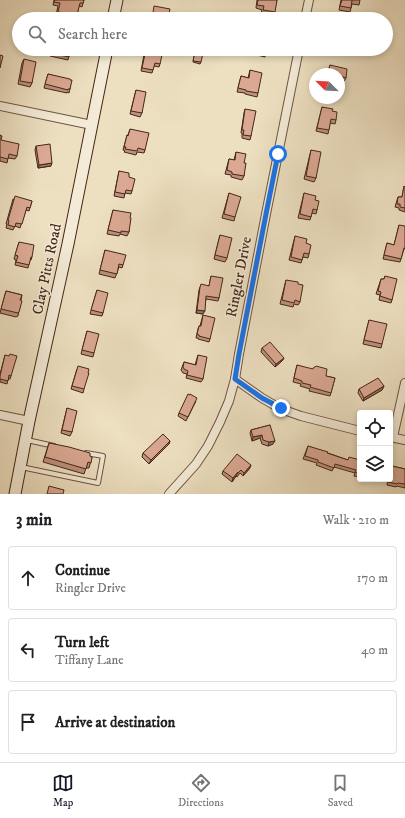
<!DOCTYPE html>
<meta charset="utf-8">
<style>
:root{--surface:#fff;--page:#f6f6f6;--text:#202124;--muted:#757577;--line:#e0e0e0;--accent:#111827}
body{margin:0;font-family:"IM FELL DW Pica",serif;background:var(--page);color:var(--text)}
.controls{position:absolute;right:12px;bottom:12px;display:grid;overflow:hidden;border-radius:4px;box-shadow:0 2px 6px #0003}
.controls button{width:36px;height:36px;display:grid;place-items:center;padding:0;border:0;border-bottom:1px solid var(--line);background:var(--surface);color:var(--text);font:20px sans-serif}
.compass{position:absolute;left:309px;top:68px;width:36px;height:36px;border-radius:50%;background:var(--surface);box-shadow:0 2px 6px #0003;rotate:294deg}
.stop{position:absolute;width:12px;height:12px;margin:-9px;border:3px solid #1a73e8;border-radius:50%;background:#fff}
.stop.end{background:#1a73e8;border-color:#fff;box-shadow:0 1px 4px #0008}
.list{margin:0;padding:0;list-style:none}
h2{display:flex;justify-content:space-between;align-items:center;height:52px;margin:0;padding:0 16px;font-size:17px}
h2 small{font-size:13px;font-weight:400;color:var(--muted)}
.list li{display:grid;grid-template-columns:26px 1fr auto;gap:12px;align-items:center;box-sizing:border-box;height:64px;margin:0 8px 8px;padding:0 8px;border:1px solid var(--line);border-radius:4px}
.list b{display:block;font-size:15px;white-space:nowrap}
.list p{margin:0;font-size:13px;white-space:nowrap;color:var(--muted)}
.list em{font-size:13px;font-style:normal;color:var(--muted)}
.icon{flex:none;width:22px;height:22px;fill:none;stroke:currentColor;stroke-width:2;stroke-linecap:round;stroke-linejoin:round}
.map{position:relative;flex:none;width:405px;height:494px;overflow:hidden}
.search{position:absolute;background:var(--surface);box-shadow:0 2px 6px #0003;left:12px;right:12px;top:12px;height:44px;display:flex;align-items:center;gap:10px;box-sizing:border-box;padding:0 14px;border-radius:22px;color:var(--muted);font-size:15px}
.sheet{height:268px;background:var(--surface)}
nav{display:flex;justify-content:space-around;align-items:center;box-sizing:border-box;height:56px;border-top:1px solid var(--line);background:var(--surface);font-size:11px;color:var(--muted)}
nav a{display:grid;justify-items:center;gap:2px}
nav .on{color:var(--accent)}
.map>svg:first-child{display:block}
</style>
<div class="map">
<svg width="405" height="494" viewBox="0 0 405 494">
<rect width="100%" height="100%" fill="#ede0c1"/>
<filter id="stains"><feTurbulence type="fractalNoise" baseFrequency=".005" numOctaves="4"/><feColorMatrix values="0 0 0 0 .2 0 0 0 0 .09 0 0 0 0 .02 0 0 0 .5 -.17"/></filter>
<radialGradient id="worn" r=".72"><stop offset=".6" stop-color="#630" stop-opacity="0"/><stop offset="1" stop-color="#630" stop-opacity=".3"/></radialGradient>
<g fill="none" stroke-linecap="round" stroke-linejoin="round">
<g stroke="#705442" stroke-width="6">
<g id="lane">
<polyline points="27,440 54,446"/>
<polyline points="21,467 98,483 103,456 86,453"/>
</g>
</g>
<g stroke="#705442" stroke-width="10">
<g id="street">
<polyline points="305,19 309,0"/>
<polyline points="0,106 92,125"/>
<polyline points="235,379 262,398 281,409 301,416 360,431"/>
<polyline points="0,415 29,421"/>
<polyline points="390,437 405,440"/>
<polyline points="393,437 405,383"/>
<polyline points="169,494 196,464 208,446 220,422 229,401 235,379 239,354 266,214 299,49"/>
</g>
</g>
<g stroke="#462618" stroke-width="13">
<g id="secondary">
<polyline points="113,19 117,0"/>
<polyline points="15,494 29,421 68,244 107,49"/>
</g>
</g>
<use href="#lane" stroke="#f3ebd7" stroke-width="4"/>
<use href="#street" stroke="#f3ebd7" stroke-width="8"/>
<use href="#secondary" stroke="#f3ebd7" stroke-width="11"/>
</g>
<g fill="#bc917e" stroke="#462618">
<polygon points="54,0 84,0 82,7 79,6 77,15 75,19 62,19 62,17 56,15 58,6 53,5"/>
<polygon points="257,0 277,0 273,16 261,13 262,10 256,8"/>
<polygon points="341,0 360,0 359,5 352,4 350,12 339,10"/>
<polygon points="52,49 70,49 68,60 50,56"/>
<polygon points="145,49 157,54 160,64 159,67 154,66 152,73 141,71"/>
<polygon points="250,49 267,49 265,57 253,54 254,53 249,51"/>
<polygon points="195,52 201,62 200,64 193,62"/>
<polygon points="24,59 32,83 30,87 18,84 22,63"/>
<polygon points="330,65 346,78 344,81 339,80 339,74 327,74"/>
<polygon points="250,70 258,93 257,97 245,94 245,93 237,92 241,76 248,78"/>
<polygon points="48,74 70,80 70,89 69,93 67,92 67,93 44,88"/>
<polygon points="136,90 142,113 140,117 130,114"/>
<polygon points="322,107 332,111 336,120 335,124 330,123 328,134 316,131"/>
<polygon points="245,109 251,136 250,140 242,138 242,133 241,133 244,113"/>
<polygon points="130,129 145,150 144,153 137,152 136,155 124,152 125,151 123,150 126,139 127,135 128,135"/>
<polygon points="0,135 1,140 17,156 15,159 8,158 7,163 0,161"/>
<polygon points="36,146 51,166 38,168 35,150"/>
<polygon points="311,150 316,178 314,182 304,179"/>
<polygon points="236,152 244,163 244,176 242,180 231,177 231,175 225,174 229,159 234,160"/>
<polygon points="119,171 129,177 132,191 131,194 125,193 124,198 114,196"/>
<polygon points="404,186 405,187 405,212 399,210 399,208 395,207 398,197 402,197"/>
<polygon points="229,193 235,217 234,221 222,218"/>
<polygon points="304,193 315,200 317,210 316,214 312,213 310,220 298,218"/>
<polygon points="13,199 32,201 29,211 26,210 20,228 15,226 13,230 6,228 7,224 6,224"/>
<polygon points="113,210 130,218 129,232 127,236 120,234 119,236 107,234"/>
<polygon points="399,225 405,247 403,252 400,262 383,259 387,243 394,245"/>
<polygon points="220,235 227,258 225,262 214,259"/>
<polygon points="295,236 306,243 309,254 308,258 303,257 301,263 289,260"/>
<polygon points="19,242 32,257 31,260 30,260 28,268 15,265 16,260 14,259"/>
<polygon points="105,250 123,265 122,268 119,267 115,278 99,274"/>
<polygon points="211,276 219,298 218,301 206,299 203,314 196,313 199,290 200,287 209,286"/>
<polygon points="385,276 392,300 391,303 379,300 380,295 376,294 381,279 384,279"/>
<polygon points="286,280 300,302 298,305 294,304 293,307 280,304"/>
<polygon points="97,290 103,313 102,316 90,314"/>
<polygon points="6,291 22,295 18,316 16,317 0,313"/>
<polygon points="203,315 210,339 209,342 198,339 198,338 196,338 198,329 199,326 200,326"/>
<polygon points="369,320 382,344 381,348 363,344"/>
<polygon points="87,331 94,353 93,357 81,354"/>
<polygon points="262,348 284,358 282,361 275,367 261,352"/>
<polygon points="5,355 11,376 10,379 8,379 7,384 0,382 0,374"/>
<polygon points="198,355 203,379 201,382 186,378 187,374 183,373 181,370 184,362 195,365"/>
<polygon points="297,365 326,376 335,378 330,396 309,391 310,389 300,386 301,384 293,382"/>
<polygon points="77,369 84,389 83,393 71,389"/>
<polygon points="384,386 382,390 363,401 358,393 359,389"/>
<polygon points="196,401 186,421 178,416 179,413"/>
<polygon points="67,408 72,432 70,436 61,433"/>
<polygon points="270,425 273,444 268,446 262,444 260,438 252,441 250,433 251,430"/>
<polygon points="170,441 169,444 149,464 142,457 143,453"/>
<polygon points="49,443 92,457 89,468 86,468 84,474 43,462"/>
<polygon points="308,446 348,460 360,460 360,477 354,476 355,473 334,467 332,471 316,465 317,463 303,459"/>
<polygon points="392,466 405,469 405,488 397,486 396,487 387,485 388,479 390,479 390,473"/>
<polygon points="250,468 243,476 240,473 237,477 236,476 232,482 222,474 223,471"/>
</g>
<g fill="#997667" stroke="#462618">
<polygon points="52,163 51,166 38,168 39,165"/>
<polygon points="197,310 205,311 203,314 196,313"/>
<polygon points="284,358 282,361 275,367 276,364"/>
<polygon points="384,386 382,390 363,401 364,398"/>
<polygon points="262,435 260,438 252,441 253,437"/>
<polygon points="170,441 169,444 149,464 151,460"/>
<polygon points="275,441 273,444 268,446 269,442"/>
<polygon points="251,465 250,468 243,476 244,473"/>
<polygon points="238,472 236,476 232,482 233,478"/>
</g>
<g fill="#dba993" stroke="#462618">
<polygon points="55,0 84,0 83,3 80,3 77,15 75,15 74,19 64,19 64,18 63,17 64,13 58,12 60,3 54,2"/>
<polygon points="258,0 277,0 275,12 263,10 264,6 257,5"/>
<polygon points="342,0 352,0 351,8 340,6"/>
<polygon points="154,6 170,9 168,19 152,19"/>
<polygon points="218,15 227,18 226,19 217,19"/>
<polygon points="52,49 70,49 69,57 51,53"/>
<polygon points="146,49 158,50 157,54 162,55 160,64 155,63 153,70 142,68"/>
<polygon points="255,49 267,49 266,53 255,50"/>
<polygon points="195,52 203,53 201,62 193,61"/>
<polygon points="0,55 3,56 0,68"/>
<polygon points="24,59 36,62 32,83 20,81"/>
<polygon points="330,65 347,69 346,78 340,76 339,81 339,74 328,74"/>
<polygon points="250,70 262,73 258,93 246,91 246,90 238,88 241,76 249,78"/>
<polygon points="48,74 70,79 70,80 72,80 70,89 68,89 68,90 45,84"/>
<polygon points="136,90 146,92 142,113 131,111"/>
<polygon points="322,107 333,109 332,111 337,112 336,120 331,119 329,130 317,128"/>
<polygon points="245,109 256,111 251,136 243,135 244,130 242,130"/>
<polygon points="130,129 149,133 145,150 138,148 137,151 125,149 126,147 124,147 127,135 128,136"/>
<polygon points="0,135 2,136 1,140 19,144 17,156 9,154 8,159 0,157"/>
<polygon points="50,144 52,163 39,165 36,146"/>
<polygon points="311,150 321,152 316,178 306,176"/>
<polygon points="236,152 246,154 244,163 246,163 244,176 232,174 232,172 227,170 229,159 235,160"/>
<polygon points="119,171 129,173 129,177 135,179 132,191 126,190 125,194 115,192"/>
<polygon points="404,186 405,187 405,208 400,207 400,204 397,204 398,197 402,197"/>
<polygon points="229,193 241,197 235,217 224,214"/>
<polygon points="304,193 316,196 315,200 319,201 317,210 313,209 311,217 300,214"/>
<polygon points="15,196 32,201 30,208 27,207 22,224 16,223 15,227 8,225 9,221 8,220"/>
<polygon points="113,210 131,213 130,218 131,218 129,232 121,231 121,233 108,230"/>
<polygon points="399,225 405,226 405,248 404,248 401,259 384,255 387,243 394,245"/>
<polygon points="220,235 232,238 227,258 215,255"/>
<polygon points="295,236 307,239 306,243 311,245 309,254 304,253 302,260 291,257"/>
<polygon points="19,242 34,245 32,257 31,257 29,265 16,262 18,256 15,255"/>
<polygon points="105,250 126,255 123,265 119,264 117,274 100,270"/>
<polygon points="211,276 223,278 219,298 206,296 205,311 197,310 200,287 201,284 209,286"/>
<polygon points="385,276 397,279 392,300 380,296 381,292 378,291 381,279 384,279"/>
<polygon points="286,280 298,282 298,284 303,285 300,302 295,300 294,303 282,300"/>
<polygon points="97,290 108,293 103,313 91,310"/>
<polygon points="6,291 22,295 20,300 22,301 19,312 18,313 1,309"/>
<polygon points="203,315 215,318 210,339 199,336 199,335 197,334 199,326 201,326"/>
<polygon points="369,320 387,324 382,344 364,340"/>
<polygon points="87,331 99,334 94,353 82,350"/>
<polygon points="270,342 284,358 276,364 262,348"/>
<polygon points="10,354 17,356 11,376 9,375 8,381 0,379 0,376 5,355 9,356"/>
<polygon points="198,355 207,357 203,379 187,375 188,371 184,369 183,367 184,362 196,365"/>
<polygon points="297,365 313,369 314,367 315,367 316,366 327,369 326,376 335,378 331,393 310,387 311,385 302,383 302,381 294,378"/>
<polygon points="78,366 89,369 88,373 89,373 84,389 72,386"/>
<polygon points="378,378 384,386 364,398 359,389"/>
<polygon points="188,394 190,395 190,394 197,398 188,417 179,413"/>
<polygon points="67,408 77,411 72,432 62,430"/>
<polygon points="270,425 275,441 269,442 263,440 262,435 253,437 251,430"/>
<polygon points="163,434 170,441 151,460 143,453"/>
<polygon points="49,443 69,447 90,453 90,456 92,457 91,463 88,462 86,469 45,457"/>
<polygon points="308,446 328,452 327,453 348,460 349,457 360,460 360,474 355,472 356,470 335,464 334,468 318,462 318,460 305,456"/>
<polygon points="237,454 251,465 244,473 241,470 238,473 238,472 233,478 223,471"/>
<polygon points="392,466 405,469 405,484 398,483 397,484 388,482 389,479 390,479 390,474"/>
<polygon points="49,486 64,490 63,494 47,494"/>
</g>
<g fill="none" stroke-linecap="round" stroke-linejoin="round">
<polyline stroke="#1a73e8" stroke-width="5" points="278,154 266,214 239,354 235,379 262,398 281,408"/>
</g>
<g text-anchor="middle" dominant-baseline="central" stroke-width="3" stroke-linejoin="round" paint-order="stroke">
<g font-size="15" fill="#462618" stroke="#f3ebd7">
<text transform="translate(47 269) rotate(-78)">Clay Pitts Road</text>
<text transform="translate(239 277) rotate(-79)">Ringler Drive</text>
</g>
</g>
<rect width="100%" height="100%" filter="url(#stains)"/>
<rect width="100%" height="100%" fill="url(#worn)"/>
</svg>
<div class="controls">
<button><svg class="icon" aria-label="locate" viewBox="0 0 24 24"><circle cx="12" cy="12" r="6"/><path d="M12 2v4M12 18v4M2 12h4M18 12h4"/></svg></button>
<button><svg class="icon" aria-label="layers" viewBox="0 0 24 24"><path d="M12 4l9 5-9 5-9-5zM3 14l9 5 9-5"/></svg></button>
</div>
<svg class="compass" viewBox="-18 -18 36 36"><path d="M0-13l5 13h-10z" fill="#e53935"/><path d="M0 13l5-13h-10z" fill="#757577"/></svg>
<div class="stop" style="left:278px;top:154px"></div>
<div class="stop end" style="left:281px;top:408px"></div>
<div class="search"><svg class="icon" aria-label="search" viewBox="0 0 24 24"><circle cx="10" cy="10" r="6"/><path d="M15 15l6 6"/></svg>Search here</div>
</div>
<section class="sheet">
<h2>3 min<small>Walk · 210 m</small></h2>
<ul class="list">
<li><svg class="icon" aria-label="ahead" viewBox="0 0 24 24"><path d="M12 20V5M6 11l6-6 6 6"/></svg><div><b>Continue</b><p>Ringler Drive</p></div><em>170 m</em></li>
<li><svg class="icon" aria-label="left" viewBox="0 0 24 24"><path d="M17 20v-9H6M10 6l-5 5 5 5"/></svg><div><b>Turn left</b><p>Tiffany Lane</p></div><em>40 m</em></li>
<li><svg class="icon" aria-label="arrive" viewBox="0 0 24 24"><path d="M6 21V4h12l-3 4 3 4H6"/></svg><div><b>Arrive at destination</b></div></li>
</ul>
</section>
<nav>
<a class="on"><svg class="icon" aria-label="map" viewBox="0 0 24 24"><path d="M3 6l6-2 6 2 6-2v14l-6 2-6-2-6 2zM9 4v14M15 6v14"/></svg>Map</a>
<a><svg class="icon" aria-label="directions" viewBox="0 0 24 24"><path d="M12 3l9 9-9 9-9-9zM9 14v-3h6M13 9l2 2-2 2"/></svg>Directions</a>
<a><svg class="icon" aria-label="saved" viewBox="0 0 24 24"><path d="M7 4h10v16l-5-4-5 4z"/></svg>Saved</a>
</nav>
